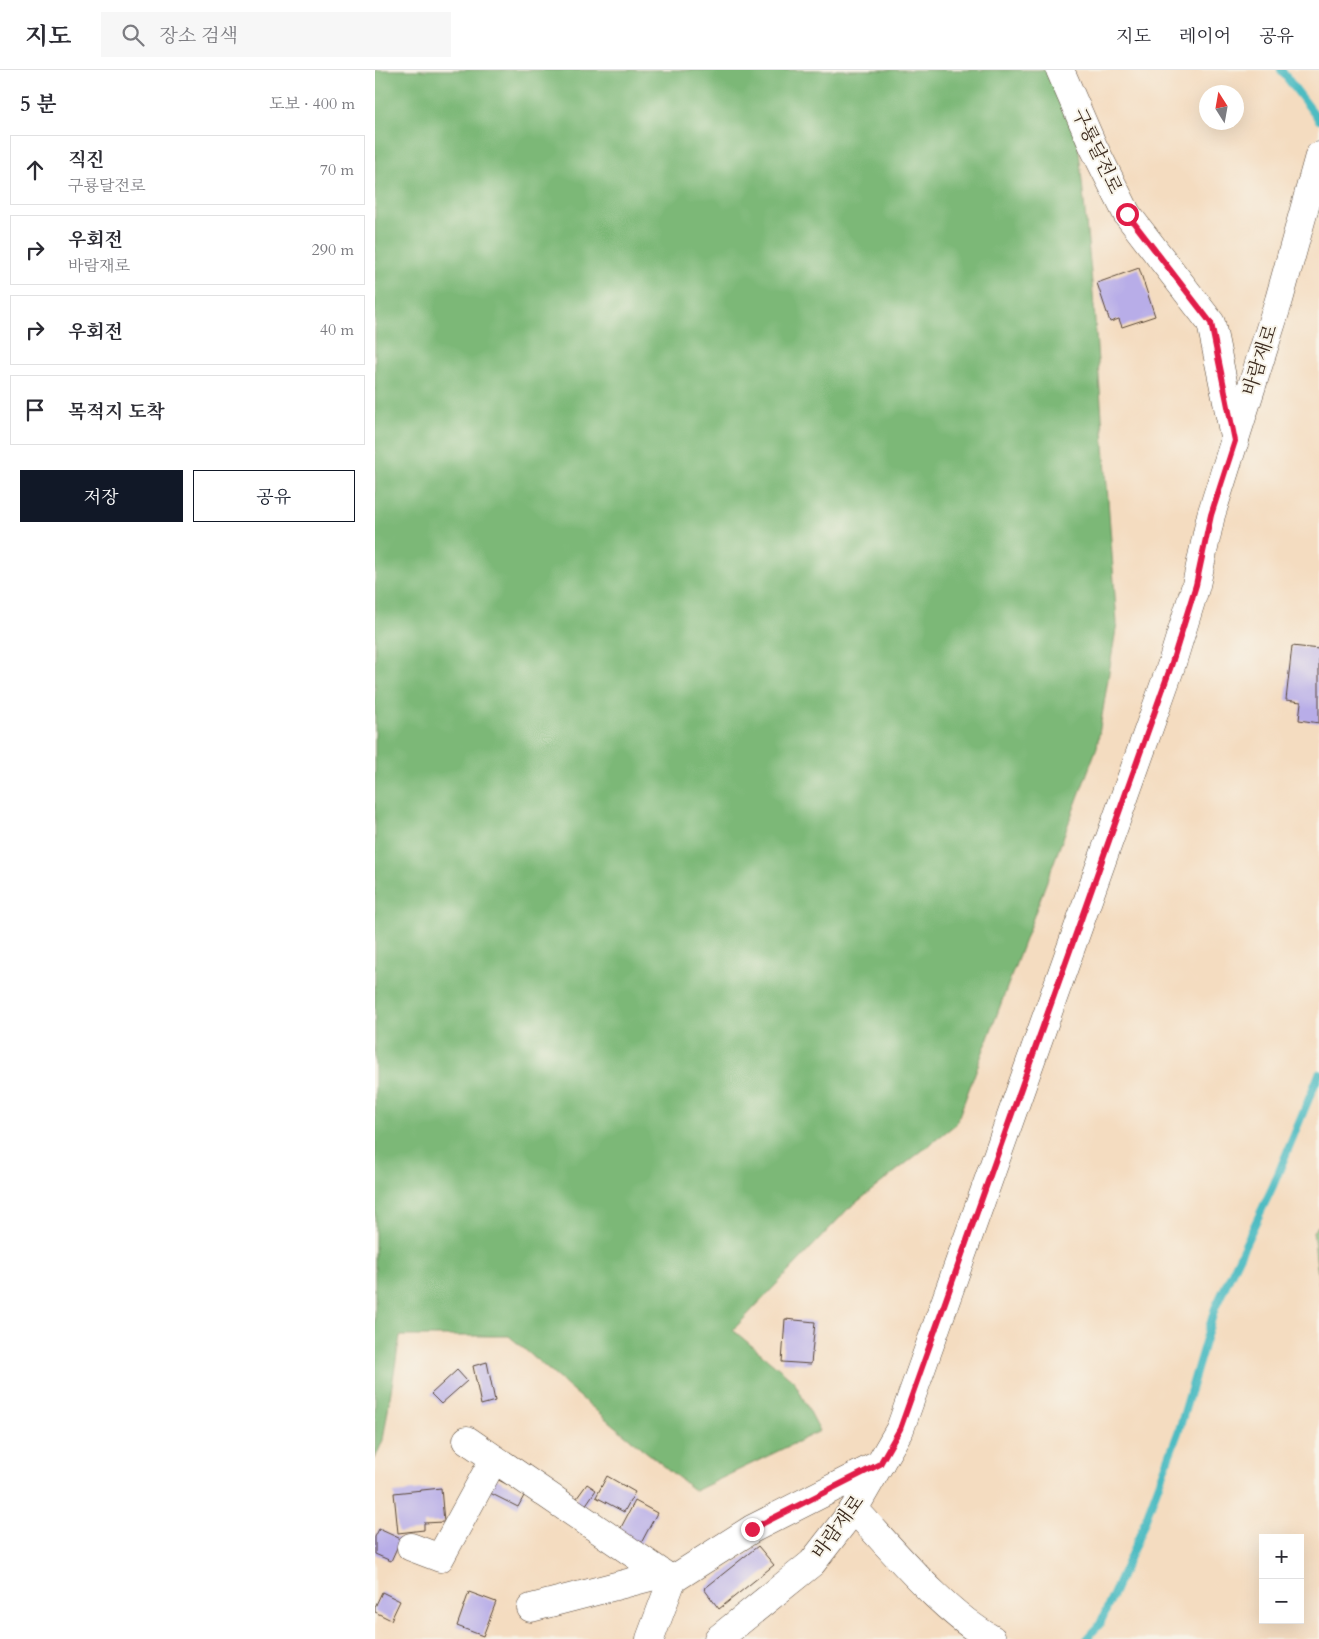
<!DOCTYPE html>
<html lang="ko">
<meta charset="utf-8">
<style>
:root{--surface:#fff;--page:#f7f7f7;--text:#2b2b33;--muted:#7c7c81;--line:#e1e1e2;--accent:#111827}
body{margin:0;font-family:Cardo,"Noto Serif KR",serif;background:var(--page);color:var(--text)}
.controls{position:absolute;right:15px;bottom:15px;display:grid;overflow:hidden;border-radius:0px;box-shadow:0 5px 20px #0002}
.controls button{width:45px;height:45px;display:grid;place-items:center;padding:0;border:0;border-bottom:1px solid var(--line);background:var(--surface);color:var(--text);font:25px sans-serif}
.compass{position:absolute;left:824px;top:15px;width:45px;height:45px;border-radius:50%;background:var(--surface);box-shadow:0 5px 20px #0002;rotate:349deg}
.stop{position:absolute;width:15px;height:15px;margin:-11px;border:4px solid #e11d48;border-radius:50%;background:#fff}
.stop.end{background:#e11d48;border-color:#fff;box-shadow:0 1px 5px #0008}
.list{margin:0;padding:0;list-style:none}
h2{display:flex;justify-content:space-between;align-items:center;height:65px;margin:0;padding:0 20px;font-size:21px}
h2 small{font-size:16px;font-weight:400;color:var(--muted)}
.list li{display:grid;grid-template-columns:32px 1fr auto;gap:15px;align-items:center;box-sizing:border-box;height:70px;margin:0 10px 10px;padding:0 10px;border:1px solid var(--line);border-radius:0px}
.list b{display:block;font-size:19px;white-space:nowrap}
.list p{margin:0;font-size:16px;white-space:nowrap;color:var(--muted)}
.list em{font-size:16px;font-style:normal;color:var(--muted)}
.actions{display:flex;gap:10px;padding:15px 20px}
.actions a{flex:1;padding:11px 0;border:1px solid var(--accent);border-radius:0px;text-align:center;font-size:18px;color:var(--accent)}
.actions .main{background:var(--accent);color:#fff}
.icon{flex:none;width:28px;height:28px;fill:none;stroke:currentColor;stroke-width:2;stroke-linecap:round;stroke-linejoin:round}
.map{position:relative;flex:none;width:944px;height:1569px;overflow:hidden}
header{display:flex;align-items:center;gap:30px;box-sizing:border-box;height:70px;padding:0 25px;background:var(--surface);border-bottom:1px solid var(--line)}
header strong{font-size:24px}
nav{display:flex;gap:28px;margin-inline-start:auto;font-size:18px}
.search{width:350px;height:45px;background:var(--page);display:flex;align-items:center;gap:12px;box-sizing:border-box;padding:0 18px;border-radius:0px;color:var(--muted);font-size:19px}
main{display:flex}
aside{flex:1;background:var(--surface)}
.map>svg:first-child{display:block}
</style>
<header>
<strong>지도</strong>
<div class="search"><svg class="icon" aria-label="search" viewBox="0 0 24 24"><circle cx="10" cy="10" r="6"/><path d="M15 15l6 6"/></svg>장소 검색</div>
<nav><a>지도</a><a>레이어</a><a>공유</a></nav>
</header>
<main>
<aside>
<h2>5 분<small>도보 · 400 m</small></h2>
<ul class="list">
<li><svg class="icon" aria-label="ahead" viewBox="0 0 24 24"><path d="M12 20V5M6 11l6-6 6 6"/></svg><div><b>직진</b><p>구룡달전로</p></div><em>70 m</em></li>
<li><svg class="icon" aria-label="right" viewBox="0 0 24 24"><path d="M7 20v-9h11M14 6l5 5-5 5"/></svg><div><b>우회전</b><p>바람재로</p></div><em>290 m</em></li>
<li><svg class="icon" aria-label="right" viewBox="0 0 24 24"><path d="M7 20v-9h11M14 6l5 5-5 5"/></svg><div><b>우회전</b></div><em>40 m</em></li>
<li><svg class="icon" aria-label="arrive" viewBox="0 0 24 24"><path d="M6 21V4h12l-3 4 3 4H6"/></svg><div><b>목적지 도착</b></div></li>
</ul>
<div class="actions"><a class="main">저장</a><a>공유</a></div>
</aside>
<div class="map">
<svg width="944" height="1569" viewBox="0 0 944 1569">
<rect width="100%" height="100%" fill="#f7f3e8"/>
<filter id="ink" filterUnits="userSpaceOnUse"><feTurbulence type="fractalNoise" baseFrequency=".02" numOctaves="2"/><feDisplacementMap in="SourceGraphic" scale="10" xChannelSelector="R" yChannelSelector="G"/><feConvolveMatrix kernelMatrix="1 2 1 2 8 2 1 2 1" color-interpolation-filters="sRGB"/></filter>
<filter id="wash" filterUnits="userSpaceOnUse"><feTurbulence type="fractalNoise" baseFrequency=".0096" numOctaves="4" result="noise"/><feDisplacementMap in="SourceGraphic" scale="20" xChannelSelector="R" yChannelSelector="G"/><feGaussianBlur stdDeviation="1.12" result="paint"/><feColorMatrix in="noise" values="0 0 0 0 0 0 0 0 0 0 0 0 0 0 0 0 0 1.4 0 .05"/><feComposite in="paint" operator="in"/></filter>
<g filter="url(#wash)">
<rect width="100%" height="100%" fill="#f4dcc0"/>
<g fill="#7cb877" stroke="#5c714a">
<polygon points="0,0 696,0 718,223 742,553 722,677 581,1054 473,1139 358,1260 419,1311 445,1361 320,1421 238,1355 134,1266 25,1266 8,1370 0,1389"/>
<polygon points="944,1155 944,1214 938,1161"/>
</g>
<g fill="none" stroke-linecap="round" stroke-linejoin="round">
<g stroke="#4dbcc2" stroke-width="8">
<polyline points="906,0 944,50"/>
<polyline points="711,1569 725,1554 765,1464 804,1360 840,1238 898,1116 944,1004"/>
</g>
</g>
<g id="blocks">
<g fill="#b8ade8">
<polygon points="764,198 780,246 747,257 744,249 735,252 722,213"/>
<polygon points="917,576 944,579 944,653 924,650 926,632 911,630"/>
<polygon points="410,1249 440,1252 436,1294 407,1292"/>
<polygon points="112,1292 120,1331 106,1335 98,1296"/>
<polygon points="82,1300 92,1311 66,1334 56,1324"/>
<polygon points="232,1406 260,1422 249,1442 221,1427"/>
<polygon points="118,1407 150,1424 143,1437 111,1421"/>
<polygon points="212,1414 221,1420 208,1439 199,1432"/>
<polygon points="66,1418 69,1452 49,1453 49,1460 23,1463 19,1423"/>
<polygon points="260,1431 282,1443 264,1477 242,1465"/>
<polygon points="4,1459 26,1469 16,1491 0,1484 0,1467"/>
<polygon points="383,1476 399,1495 344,1539 329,1519"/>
<polygon points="7,1522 25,1531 16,1550 0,1542 0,1537"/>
<polygon points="94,1522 121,1532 108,1566 82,1556"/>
</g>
</g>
</g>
<g filter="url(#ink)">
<use href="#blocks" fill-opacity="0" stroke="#574536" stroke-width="1"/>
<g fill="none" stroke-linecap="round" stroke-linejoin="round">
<g stroke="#574536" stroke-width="29">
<g id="street">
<polyline points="685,0 718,76 752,144 836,253 860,371"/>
<polyline points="92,1370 297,1510"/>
<path d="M479,1439C518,1480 568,1542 617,1569"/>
<polyline points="36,1477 65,1488 119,1389"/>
<polyline points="156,1538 287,1504"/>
<polyline points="275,1569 297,1510 377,1459 505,1394"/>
</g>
</g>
<g stroke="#574536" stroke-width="29">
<polyline id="secondary" points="343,1569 437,1493 479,1439 525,1359 796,596 821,515 836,445 904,230 944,86"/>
</g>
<use href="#street" stroke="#fff" stroke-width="28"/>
<use href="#secondary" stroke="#fff" stroke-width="28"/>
</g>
</g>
<g fill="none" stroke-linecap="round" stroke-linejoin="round" filter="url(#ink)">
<polyline stroke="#e11d48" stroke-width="6" points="377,1459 505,1394 525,1359 796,596 821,515 836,445 860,371 836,253 752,144"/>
</g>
<g text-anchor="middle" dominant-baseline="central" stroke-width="4" stroke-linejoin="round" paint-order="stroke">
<g font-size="19" fill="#3b2a1e" stroke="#f7f3e8">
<text transform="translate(722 81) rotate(65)">구룡달전로</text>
<text transform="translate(885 290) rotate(-72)">바람재로</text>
<text transform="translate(463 1457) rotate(-54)">바람재로</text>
</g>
</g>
</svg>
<div class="controls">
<button>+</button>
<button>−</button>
</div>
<svg class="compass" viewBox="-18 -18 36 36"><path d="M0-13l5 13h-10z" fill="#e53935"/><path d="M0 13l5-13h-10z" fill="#7c7c81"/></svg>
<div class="stop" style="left:752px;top:144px"></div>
<div class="stop end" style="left:377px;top:1459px"></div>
</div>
</main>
